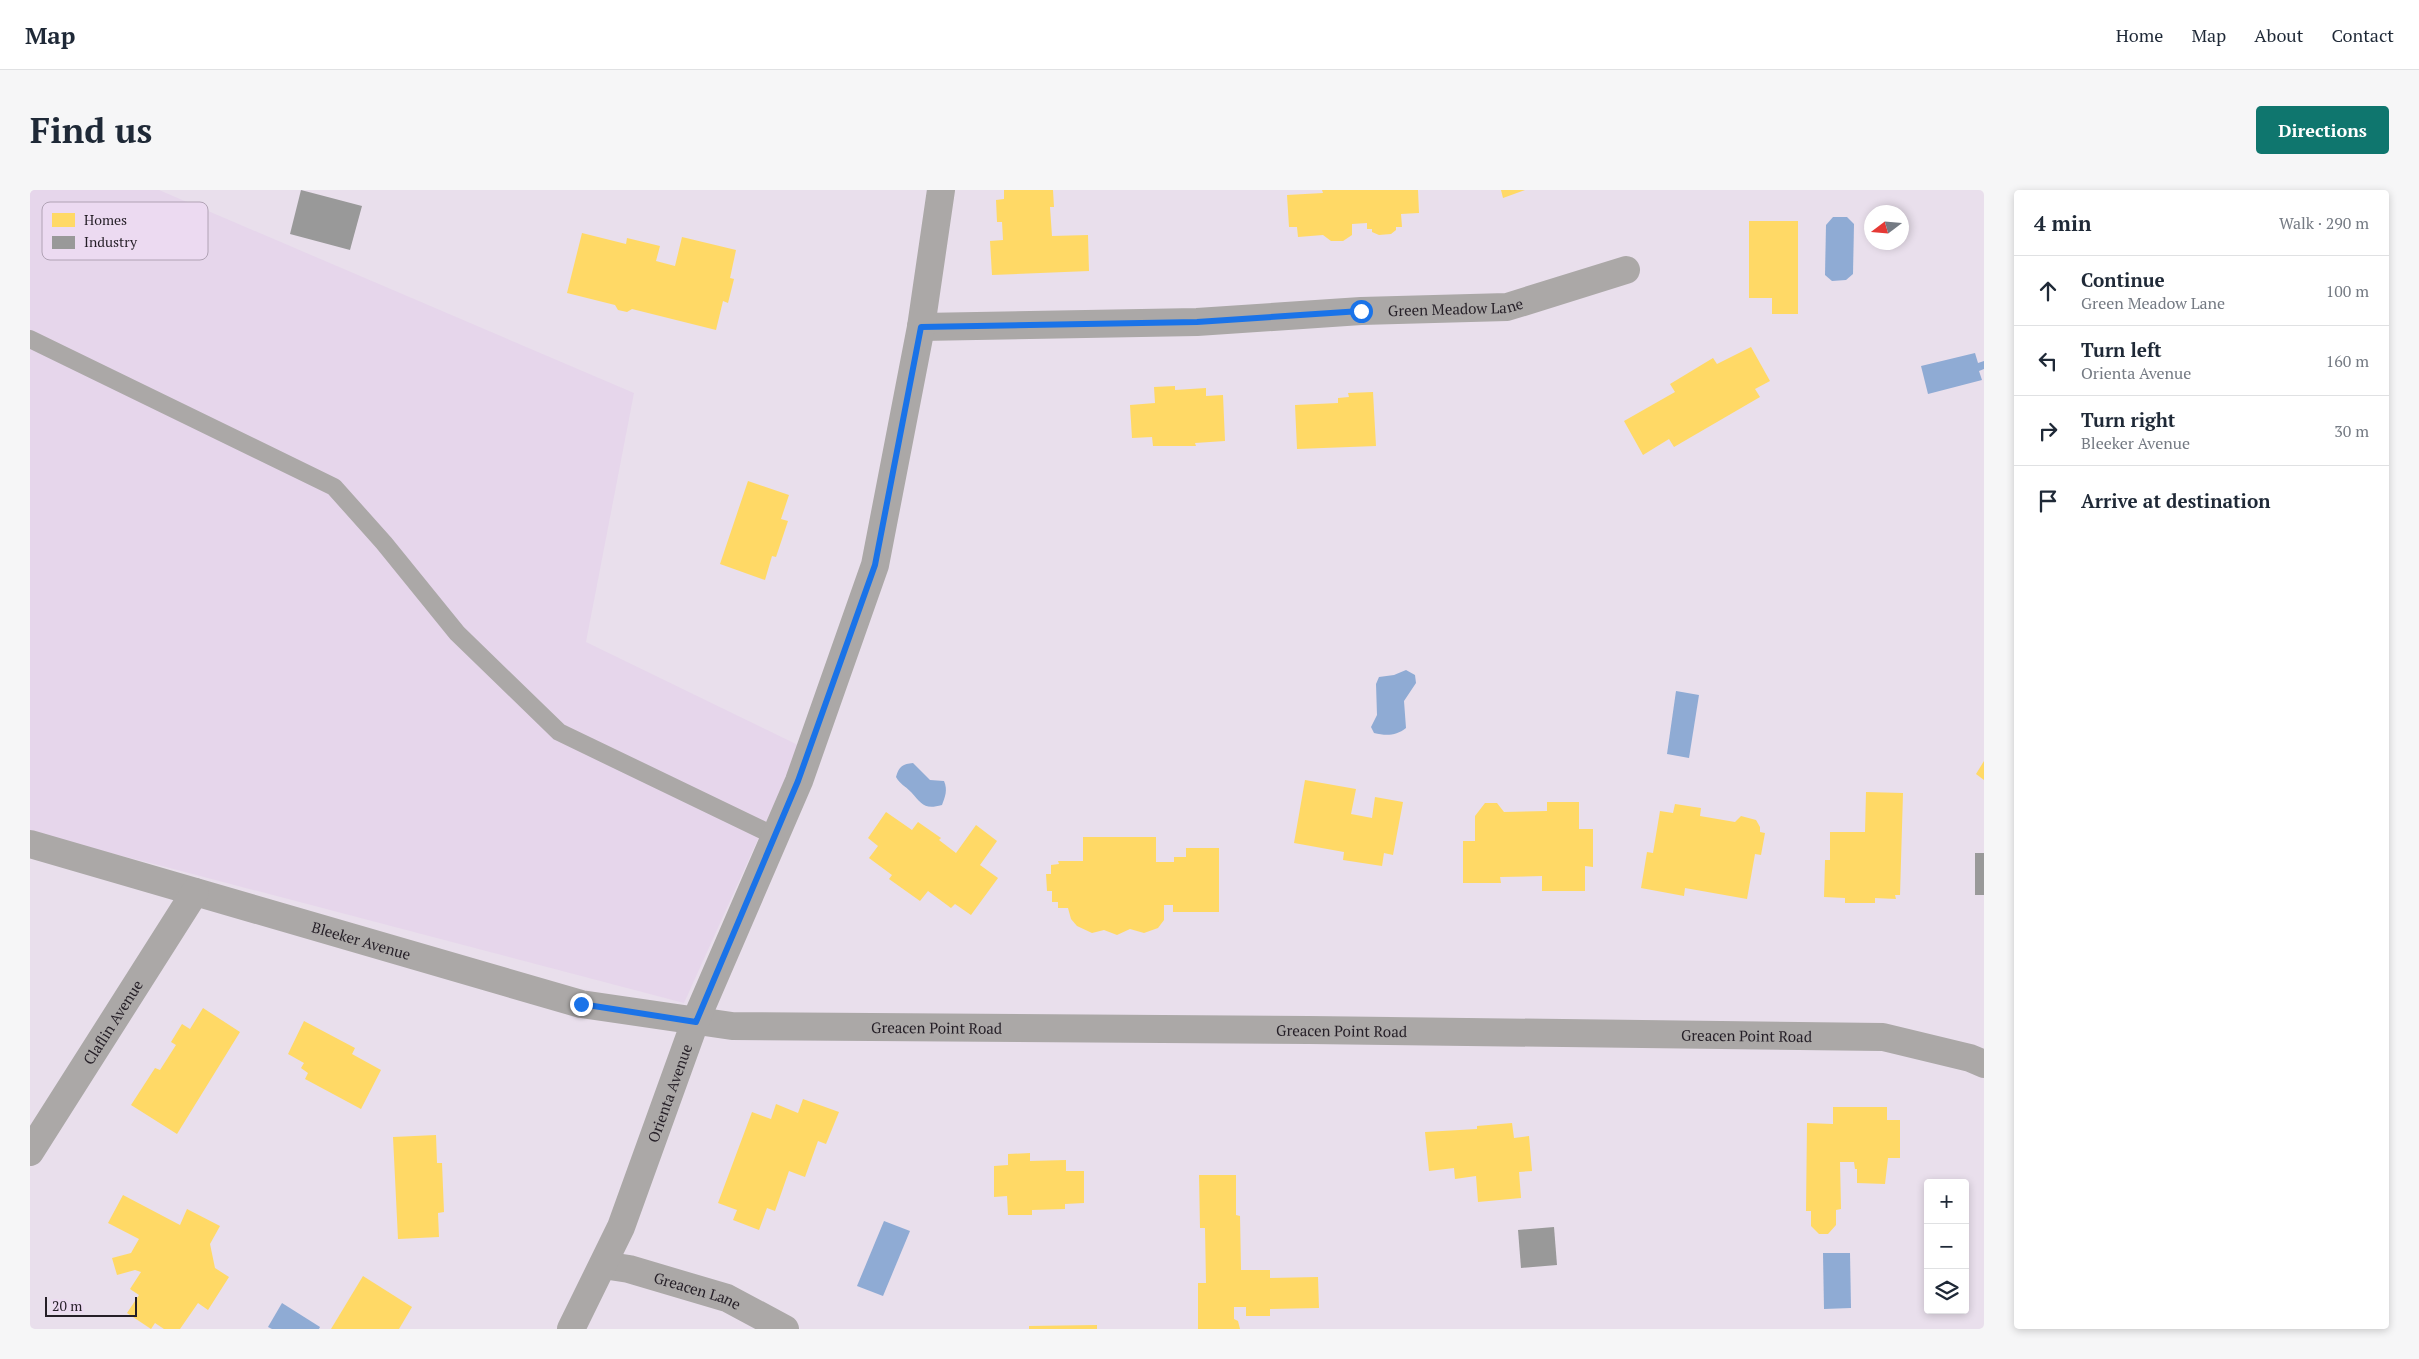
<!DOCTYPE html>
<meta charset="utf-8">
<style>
:root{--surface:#fff;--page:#f6f6f7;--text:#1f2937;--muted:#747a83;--line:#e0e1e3;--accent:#0f766e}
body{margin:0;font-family:"PT Serif",serif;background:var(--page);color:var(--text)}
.controls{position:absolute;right:15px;bottom:15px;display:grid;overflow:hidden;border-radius:5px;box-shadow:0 2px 8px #0003}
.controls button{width:45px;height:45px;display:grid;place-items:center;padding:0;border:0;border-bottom:1px solid var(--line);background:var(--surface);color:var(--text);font:25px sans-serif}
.compass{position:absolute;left:1834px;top:15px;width:45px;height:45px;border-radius:50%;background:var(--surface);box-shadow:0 2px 8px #0003;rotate:254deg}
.scale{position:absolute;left:15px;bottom:12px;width:92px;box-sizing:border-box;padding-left:5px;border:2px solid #251f27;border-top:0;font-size:14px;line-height:18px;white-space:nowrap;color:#251f27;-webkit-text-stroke:4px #ecdaf1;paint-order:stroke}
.stop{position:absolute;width:15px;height:15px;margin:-11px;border:4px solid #1a73e8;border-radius:50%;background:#fff}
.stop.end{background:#1a73e8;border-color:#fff;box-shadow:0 1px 5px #0008}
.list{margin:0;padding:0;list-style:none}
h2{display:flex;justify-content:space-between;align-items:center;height:65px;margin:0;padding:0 20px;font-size:21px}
h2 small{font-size:16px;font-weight:400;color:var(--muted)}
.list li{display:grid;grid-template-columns:32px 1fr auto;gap:15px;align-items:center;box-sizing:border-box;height:70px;padding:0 20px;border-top:1px solid var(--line)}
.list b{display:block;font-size:19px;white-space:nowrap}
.list p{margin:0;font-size:16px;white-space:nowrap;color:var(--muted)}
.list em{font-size:16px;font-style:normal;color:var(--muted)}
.icon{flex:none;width:28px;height:28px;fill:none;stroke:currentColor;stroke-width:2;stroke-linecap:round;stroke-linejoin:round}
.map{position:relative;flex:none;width:1954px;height:1139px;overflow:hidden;border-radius:5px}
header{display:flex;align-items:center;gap:30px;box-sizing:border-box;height:70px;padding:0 25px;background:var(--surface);border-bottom:1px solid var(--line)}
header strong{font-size:24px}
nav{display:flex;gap:28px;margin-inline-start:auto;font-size:18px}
.intro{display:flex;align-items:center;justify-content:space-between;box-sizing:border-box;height:120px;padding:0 30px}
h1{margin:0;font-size:35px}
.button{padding:12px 22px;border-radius:5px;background:var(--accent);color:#fff;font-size:18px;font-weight:700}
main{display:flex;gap:30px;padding:0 30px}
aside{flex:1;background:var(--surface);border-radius:5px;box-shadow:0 2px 8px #0003}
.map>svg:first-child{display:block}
</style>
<header>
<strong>Map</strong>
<nav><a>Home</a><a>Map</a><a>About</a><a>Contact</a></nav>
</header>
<div class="intro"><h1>Find us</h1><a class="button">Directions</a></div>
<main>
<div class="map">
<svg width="1954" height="1139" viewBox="0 0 1954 1139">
<rect width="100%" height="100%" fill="#e9dfec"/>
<polygon fill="#e6d6eb" points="0,0 129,0 604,203 556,452 770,556 654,813 136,677 0,643"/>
<g fill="#8fabd4">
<polygon points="1803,27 1817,27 1824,34 1823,84 1816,90 1802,91 1795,85 1796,35"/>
<polygon points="1945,163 1948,173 1954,171 1954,179 1949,181 1952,190 1898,204 1891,176"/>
<path d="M1376,480L1385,485L1386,493L1374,511L1376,538C1366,546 1356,546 1344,543L1341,537L1347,525L1346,494L1349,487L1364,485Z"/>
<polygon points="1646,501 1669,505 1659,568 1637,564"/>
<path d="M883,573L900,590L914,591C918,600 915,607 912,615C894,620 892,614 881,602C875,596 870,594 866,587C869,576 873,574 883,573Z"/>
<polygon points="854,1031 880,1041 853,1106 827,1096"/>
<polygon points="1793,1063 1820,1063 1821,1118 1794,1119"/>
<polygon points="252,1113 290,1137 289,1139 242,1139 238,1137"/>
</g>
<g fill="#ffd966">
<polygon points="974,0 1023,0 1024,17 1020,17 1022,46 1058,45 1059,81 962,85 960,51 973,50 972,32 967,32 966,10 974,9"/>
<polygon points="1292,0 1388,0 1389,23 1371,24 1372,37 1366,37 1366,40 1361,44 1349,45 1342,42 1342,39 1337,39 1337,33 1322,34 1322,45 1313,51 1301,51 1293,45 1268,47 1267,37 1259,37 1257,5 1293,3"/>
<polygon points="1471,0 1495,0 1473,8"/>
<polygon points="1719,31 1768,31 1768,124 1742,124 1742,108 1719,108"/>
<polygon points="552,43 596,54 597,48 630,56 626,71 645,76 652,47 706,60 700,88 704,89 698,113 693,111 686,140 602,119 597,122 588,120 585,115 537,103"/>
<polygon points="1721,157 1740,191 1725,199 1730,207 1644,257 1639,249 1613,265 1594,231 1645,202 1640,194 1683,168 1687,174"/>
<polygon points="1145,196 1145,200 1176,198 1176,206 1193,205 1195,251 1165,253 1166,256 1123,256 1122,247 1102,248 1100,215 1125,213 1124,197"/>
<polygon points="1343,202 1346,256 1267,259 1265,215 1308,213 1308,208 1319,207 1318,203"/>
<polygon points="718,291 759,305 751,329 758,331 746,367 742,366 735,390 690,374"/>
<polygon points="1954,571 1954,590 1946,584"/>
<polygon points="1275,590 1326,599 1321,624 1342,628 1345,607 1373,612 1363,665 1354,663 1352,676 1313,670 1314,662 1264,653"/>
<polygon points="1836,602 1873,603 1870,705 1865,705 1866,709 1845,708 1845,713 1815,713 1815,708 1794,707 1795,670 1800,670 1800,642 1835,642"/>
<polygon points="1517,612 1549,612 1549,639 1563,639 1563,677 1555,676 1555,701 1512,701 1512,686 1470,687 1471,693 1433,693 1433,651 1445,651 1445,626 1455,613 1467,613 1474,622 1517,621"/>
<polygon points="1645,614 1671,618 1670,626 1705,632 1711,626 1726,630 1730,637 1730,642 1735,643 1731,665 1725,664 1717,709 1655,698 1654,706 1611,698 1617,662 1623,663 1630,621 1643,623"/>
<polygon points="856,622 882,640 888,632 911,648 909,650 926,663 946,635 967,651 950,675 968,688 941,725 925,714 921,718 898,701 890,711 859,689 862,685 839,668 848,656 838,648"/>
<polygon points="1053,647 1126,647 1126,672 1144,672 1144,667 1156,667 1156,658 1189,658 1189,722 1143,722 1143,715 1134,715 1134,730 1128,738 1114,743 1100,739 1087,745 1074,740 1062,743 1047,736 1041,729 1038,718 1028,718 1028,712 1022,712 1022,701 1017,701 1016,684 1021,684 1021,675 1029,674 1028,671 1053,671"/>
<polygon points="173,818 210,842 147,944 101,915 125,878 130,880 146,855 141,852 152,834 160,839"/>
<polygon points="274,831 325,858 322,864 351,880 331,919 275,889 278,883 271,878 274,873 258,864"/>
<polygon points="773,909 809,922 796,954 788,951 775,987 759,981 745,1021 737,1018 729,1040 703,1030 707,1020 688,1013 722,922 741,929 746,914 768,923"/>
<polygon points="1803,917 1857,917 1857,930 1870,930 1870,968 1858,968 1855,994 1827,993 1827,979 1825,979 1824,972 1810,972 1811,1019 1806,1020 1806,1035 1798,1044 1789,1044 1781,1036 1781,1021 1776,1021 1777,933 1803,934"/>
<polygon points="1482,933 1484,948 1499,946 1502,981 1489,982 1491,1008 1448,1012 1446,986 1425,989 1424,978 1399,981 1395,942 1447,939 1447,936"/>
<polygon points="406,945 407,973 412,973 414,1022 408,1023 409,1047 368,1049 363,947"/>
<polygon points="1000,963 1000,971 1036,970 1036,981 1054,981 1054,1013 1035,1014 1035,1019 1002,1020 1002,1025 978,1025 977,1006 964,1007 964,976 978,975 978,964"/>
<polygon points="1169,985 1206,985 1206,1025 1210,1026 1211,1080 1240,1080 1240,1088 1288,1087 1289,1118 1240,1119 1240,1126 1216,1126 1216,1117 1204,1117 1204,1129 1208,1131 1210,1139 1168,1139 1168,1093 1176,1093 1175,1038 1170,1038"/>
<polygon points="93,1005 150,1035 157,1019 190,1036 180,1054 185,1078 199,1087 178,1120 168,1113 150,1139 134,1139 125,1133 121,1139 97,1123 109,1105 100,1099 111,1082 105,1080 87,1085 82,1068 101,1063 109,1049 78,1033"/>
<rect x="1894" y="1058" width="4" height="45"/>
<polygon points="333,1086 382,1117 369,1139 301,1139"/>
<polygon points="1067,1135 1067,1139 999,1139 999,1136"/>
</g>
<g fill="#999">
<polygon points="271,0 332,16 320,60 260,44"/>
<rect x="1945" y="663" width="9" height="42"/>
<polygon points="1524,1037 1527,1075 1491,1078 1488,1040"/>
</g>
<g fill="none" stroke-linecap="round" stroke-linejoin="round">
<polyline stroke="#aba8a7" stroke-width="18" points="0,149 304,297 354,353 427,443 529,542 745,646"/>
<g stroke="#aba8a7" stroke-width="28">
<path id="s1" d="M891,137L1167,132L1331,121L1477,117L1596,80"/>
<path id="s2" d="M0,654L551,814L702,836L1279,840L1853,847L1940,868L1954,874"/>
<path id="s3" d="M0,962L165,702"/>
<path id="s4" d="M573,1075L599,1079L697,1108L755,1139"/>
</g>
<path stroke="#aba8a7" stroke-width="28" id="s5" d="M541,1139L591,1037L665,832L769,591L845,375L891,137L911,0"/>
</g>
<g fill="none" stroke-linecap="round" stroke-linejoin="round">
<polyline stroke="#1a73e8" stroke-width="6" points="551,814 666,832 768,591 845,375 891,137 1167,132 1331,121"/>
</g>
<g text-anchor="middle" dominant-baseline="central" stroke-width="5" stroke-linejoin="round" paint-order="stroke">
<g font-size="15" fill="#251f27" stroke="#ecdaf1">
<text stroke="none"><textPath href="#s1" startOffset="535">Green Meadow Lane</textPath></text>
<text stroke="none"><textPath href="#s2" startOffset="345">Bleeker Avenue</textPath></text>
<text stroke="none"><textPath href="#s3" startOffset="154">Claflin Avenue</textPath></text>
<text stroke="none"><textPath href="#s2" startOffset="931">Greacen Point Road</textPath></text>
<text stroke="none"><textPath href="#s2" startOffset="1336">Greacen Point Road</textPath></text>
<text stroke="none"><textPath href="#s2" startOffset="1741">Greacen Point Road</textPath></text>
<text stroke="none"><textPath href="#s5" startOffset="256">Orienta Avenue</textPath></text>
<text stroke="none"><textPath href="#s4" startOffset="98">Greacen Lane</textPath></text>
</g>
</g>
<rect x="12" y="12" width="166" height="58" rx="8" fill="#ecdaf1" stroke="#b0a2b4" stroke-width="1"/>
<rect x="22" y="23" width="23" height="14" fill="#ffd966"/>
<rect x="22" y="46" width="23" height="13" fill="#999"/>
<g font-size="14" fill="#251f27">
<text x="54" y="35">Homes</text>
<text x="54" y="57">Industry</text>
</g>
</svg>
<div class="controls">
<button>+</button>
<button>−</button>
<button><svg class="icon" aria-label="layers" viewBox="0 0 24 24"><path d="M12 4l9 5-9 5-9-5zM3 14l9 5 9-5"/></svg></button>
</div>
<svg class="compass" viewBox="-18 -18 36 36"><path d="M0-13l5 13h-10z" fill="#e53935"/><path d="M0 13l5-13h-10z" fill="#747a83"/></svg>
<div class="scale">20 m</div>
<div class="stop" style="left:1331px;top:121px"></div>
<div class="stop end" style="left:551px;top:814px"></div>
</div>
<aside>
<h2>4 min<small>Walk · 290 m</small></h2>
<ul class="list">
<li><svg class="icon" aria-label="ahead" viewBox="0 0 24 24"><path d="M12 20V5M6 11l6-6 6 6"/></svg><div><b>Continue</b><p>Green Meadow Lane</p></div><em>100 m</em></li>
<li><svg class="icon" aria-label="left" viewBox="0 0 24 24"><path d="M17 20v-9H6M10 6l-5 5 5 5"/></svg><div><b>Turn left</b><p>Orienta Avenue</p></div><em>160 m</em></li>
<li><svg class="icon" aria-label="right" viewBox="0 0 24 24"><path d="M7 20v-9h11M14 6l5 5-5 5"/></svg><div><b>Turn right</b><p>Bleeker Avenue</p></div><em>30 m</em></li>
<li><svg class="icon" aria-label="arrive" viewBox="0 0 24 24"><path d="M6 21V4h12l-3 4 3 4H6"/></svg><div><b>Arrive at destination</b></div></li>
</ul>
</aside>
</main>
